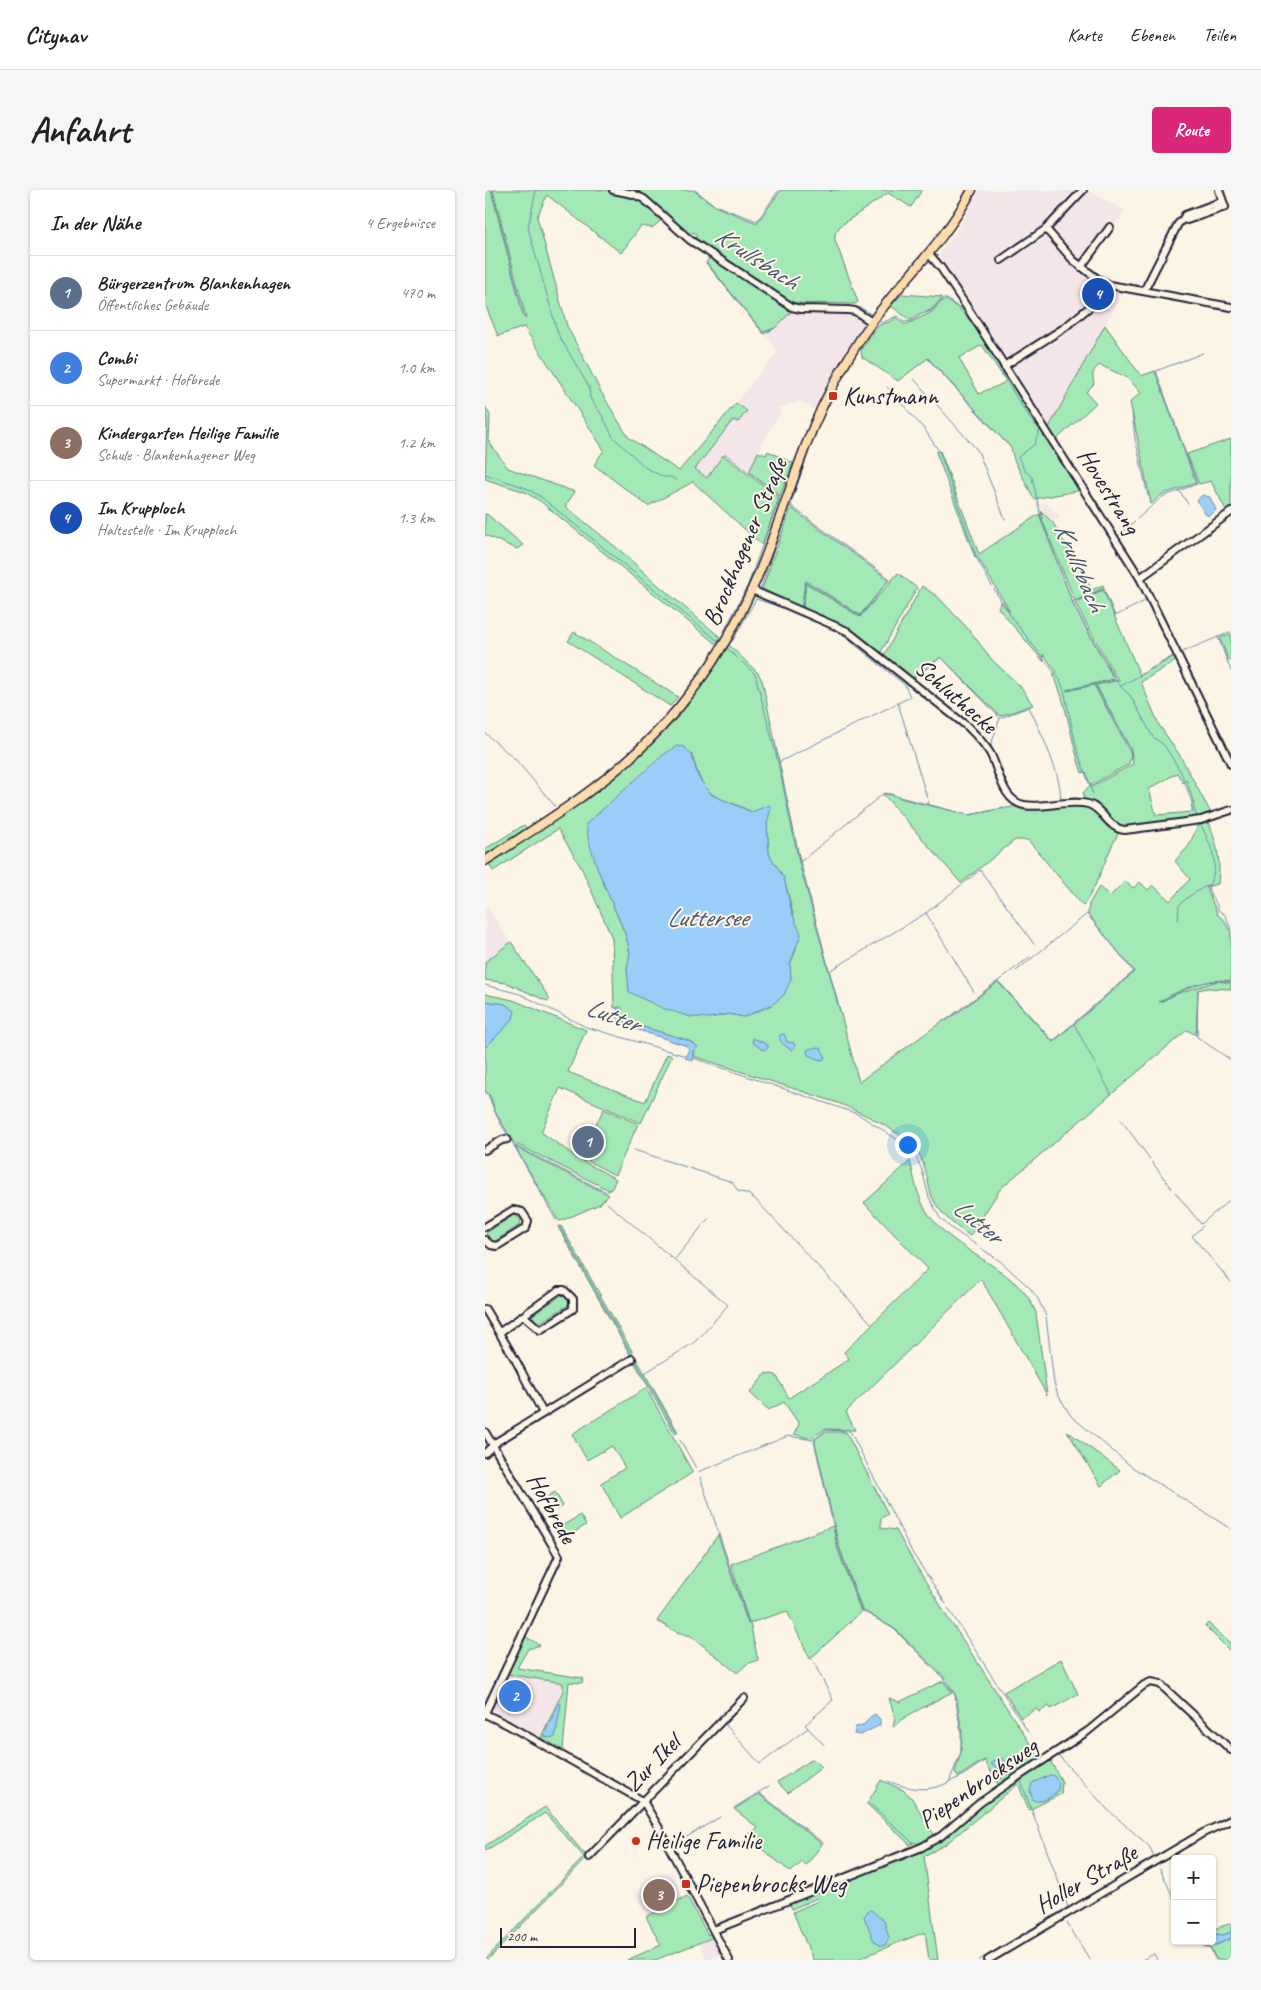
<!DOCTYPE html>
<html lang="de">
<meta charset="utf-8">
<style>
:root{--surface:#fff;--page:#f6f6f6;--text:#222;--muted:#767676;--line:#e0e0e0;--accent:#db2777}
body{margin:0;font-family:Caveat,sans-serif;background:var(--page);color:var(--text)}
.controls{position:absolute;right:15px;bottom:15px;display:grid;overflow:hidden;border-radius:5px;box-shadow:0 1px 4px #0004}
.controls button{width:45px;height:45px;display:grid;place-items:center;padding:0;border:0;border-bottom:1px solid var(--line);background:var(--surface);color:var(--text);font:25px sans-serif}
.scale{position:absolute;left:15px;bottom:12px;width:136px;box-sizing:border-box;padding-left:5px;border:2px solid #22223b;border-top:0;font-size:14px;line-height:18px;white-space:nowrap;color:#22223b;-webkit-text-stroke:4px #fcf5e5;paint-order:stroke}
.you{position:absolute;left:422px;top:954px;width:18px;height:18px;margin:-12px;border:4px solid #fff;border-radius:50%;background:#1a73e8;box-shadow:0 0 0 8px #1a73e833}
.badge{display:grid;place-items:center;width:32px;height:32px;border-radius:50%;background:var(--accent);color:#fff;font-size:16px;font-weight:700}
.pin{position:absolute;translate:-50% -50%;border:2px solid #fff;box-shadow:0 1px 5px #0006}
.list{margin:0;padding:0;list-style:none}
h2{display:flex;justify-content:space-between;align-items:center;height:65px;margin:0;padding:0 20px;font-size:21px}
h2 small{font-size:16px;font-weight:400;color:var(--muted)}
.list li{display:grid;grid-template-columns:32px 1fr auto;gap:15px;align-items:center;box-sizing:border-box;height:75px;padding:0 20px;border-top:1px solid var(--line)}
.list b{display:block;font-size:19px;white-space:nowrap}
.list p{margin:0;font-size:16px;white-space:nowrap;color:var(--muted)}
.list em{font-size:16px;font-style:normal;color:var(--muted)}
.map{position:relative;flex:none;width:746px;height:1770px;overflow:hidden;border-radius:5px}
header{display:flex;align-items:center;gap:30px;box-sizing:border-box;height:70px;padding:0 25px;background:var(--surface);border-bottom:1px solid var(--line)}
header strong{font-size:24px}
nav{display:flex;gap:28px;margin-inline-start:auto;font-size:18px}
.intro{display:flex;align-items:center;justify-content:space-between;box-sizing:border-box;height:120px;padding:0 30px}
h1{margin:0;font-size:35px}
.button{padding:12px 22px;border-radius:5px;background:var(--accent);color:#fff;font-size:18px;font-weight:700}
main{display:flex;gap:30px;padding:0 30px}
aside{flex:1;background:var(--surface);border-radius:5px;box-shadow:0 1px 4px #0004}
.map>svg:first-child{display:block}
</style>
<header>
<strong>Citynav</strong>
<nav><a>Karte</a><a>Ebenen</a><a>Teilen</a></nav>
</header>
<div class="intro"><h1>Anfahrt</h1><a class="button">Route</a></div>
<main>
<aside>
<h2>In der Nähe<small>4 Ergebnisse</small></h2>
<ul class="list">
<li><span class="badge" style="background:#5c6f8a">1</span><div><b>Bürgerzentrum Blankenhagen</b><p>Öffentliches Gebäude</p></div><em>470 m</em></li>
<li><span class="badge" style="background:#3f7fe0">2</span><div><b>Combi</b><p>Supermarkt · Hofbrede</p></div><em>1.0 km</em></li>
<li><span class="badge" style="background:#8d6e63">3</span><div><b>Kindergarten Heilige Familie</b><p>Schule · Blankenhagener Weg</p></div><em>1.2 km</em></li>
<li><span class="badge" style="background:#1a4fb4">4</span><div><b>Im Krupploch</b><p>Haltestelle · Im Krupploch</p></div><em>1.3 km</em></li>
</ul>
</aside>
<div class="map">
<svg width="746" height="1770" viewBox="0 0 746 1770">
<rect width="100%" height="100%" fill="#fcf5e5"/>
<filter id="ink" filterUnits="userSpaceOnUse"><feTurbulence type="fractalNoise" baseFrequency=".02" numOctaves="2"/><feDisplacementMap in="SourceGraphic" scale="10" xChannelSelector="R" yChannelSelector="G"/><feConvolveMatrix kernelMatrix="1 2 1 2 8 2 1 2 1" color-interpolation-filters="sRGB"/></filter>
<g filter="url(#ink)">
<g fill="#f4e6e8">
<polygon points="494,0 603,0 640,21 599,77 624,92 641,97 563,239 460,77 454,64 473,38"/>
<polygon points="307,121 363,123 377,128 381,132 362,160 331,220 315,212 292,218 296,222 285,239 264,282 239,263 222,288 210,279 248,230 253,232 262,221 251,213 293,161 279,144 290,138"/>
<polygon points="561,313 575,327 568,333 556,321 555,314"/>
<polygon points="0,714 26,752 0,772"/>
<polygon points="22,1484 78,1493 78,1501 56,1547 5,1520"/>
<polygon points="185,1680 194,1696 192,1697 197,1708 162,1726 150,1703 175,1688 174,1686"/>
<polygon points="229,1747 238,1763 222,1770 214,1754"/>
</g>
<g fill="#a2e9b6" stroke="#628678" fill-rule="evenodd">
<polygon points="0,0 6,0 39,128 41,128 8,0 208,0 232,17 272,33 296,0 437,0 426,17 403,3 355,36 350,44 350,50 373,112 370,114 309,113 210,48 212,45 209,42 204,46 181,26 167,38 156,36 136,63 62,5 52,27 82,136 116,202 143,247 194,281 251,213 262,221 253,232 248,230 210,279 222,288 238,265 294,308 277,355 208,292 163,316 109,275 119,260 39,137 13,146 0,114"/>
<polygon points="225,66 307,121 290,138 279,144 221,73"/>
<polygon points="417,104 457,107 457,108 446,120 434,124 425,130 406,116"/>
<path d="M461,110L473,118L477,116L488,132L595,299L592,301L549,309L529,270L526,258L443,168L413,191L377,167L376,159L394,135L407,131L410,127L419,134H422L447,122L457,111ZM497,155L521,191C512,198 503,198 494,204L474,168Z"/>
<path d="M620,135L656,186L670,181L711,293L676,305L666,314L645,212L656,203L643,188L615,175C607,180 607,185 609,194L601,202L611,213L572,249L568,248L563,239Z"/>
<polygon points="0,216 5,225 4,252 23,278 90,302 80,316 138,363 172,394 235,447 231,454 55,311 40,302 0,289 2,232"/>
<polygon points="746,249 746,320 742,322 726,291 714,294 702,264"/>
<polygon points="283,261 308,273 295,306 264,282 273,262 281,265"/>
<path d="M455,261L494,364L554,324L589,416L629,489L581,500L582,501L609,495L646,564L644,574L606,595V597L648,574L646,560L611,495L635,490L630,486L590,413L618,400L655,485L690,465L692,470L656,492L674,535L694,564L727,625L716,628L637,638L600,612L598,603L605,595L601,582L597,583C586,552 582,513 568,484L572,483L558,464L559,472L513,418L516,412L525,422L492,366L490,367L451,262ZM692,583L698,593L701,590L709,614L706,615L708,622L671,625L664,599Z"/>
<polygon points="306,318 404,390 375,425 322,391 320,392 316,418 277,399"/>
<polygon points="556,321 568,333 607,400 618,395 619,398 590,411 558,332"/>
<polygon points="0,324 3,325 38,355 32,359 0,345"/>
<polygon points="413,383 432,398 396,462 392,463 358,436 318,419 321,393 375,427"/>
<polygon points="437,396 453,407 485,441 507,470 535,496 548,515 515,526 456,467 427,489 399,468 399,465"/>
<polygon points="89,442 193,507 185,516 83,451"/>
<polygon points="746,444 746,470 743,470 735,448"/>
<path d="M244,455L273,483L277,490L315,671L374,892L459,830L461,831L513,792L568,852L649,782L603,724L604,714L614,697L625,706L640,691L648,698L655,692L663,700L668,695L685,711L705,689L690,671L703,657L713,636L724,632C732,655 736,669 733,694L721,697L733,725L739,730L746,742V791C723,787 694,800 674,812L694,803L722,794L733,791L746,793V799L722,798L713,800L711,845L702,840L516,998L485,1046C469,1035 453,1023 446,1004C442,990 440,969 429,957C412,939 375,922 353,913L208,866L210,854L202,850L138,831L135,817L129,818L127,748L97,679L73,639L8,681L4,674C67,633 131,593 183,538C206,512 226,484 244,455ZM207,565C220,613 229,603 267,622L284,616L282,633L284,664L299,688L310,732L311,760L305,774L306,789L288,814L280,818L259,827L244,824L224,828L142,779L145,763L141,746L113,680Z"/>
<path d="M398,604H406L418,609L484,625L532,616L539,618L605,616L617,626L633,644C619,669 615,692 598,716L543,650H530L476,693Z"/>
<polygon points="39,635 42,638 0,665 0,659"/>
<polygon points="26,752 65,809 62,811 22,793 0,790 0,772"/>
<polygon points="0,804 28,810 101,840 83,882 160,912 182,864 187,866 156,933 75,898 56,942 94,969 131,989 127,998 124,1000 29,953 9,920 3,904 0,902 0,858 28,829 20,814 0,811"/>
<polygon points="119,919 153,934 130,985 103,971 116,948 106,943"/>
<polygon points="30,957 124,1005 115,1014 76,1031 73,1030"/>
<path d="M425,971C429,987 432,1007 442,1022C466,1058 512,1071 540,1103C545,1109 548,1116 551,1123L562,1205L496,1089L361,1222L370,1240L339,1239L326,1249L309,1244L314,1234L299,1212L284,1220L265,1203L281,1183L291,1185L304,1208L364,1169L359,1162L443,1079L379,1013Z"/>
<polygon points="29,1025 36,1029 35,1035 7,1053 1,1043"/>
<polygon points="76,1036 193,1242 190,1244 73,1037"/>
<polygon points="77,1105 84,1108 83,1115 53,1134 47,1125"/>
<polygon points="161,1198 207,1281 207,1283 135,1328 116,1293 140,1278 127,1256 102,1270 87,1244"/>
<polygon points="582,1241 635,1280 616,1296"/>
<path d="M340,1242H361L403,1324L396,1328V1338L411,1340C423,1363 437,1386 451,1408C458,1419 462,1429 470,1438L555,1569L514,1596L499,1570L473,1587L470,1582L476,1562L477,1544L472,1510L468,1500L458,1486L410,1439L377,1420L354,1356L330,1253V1249ZM509,1570L524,1582L515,1589L512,1578L506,1574Z"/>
<polygon points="70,1302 78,1316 72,1320 63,1306"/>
<polygon points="95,1325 101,1335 83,1346 77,1336"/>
<polygon points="348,1336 352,1357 376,1422 325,1469 302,1421 265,1433 273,1470 262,1474 252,1483 206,1446 192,1442 172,1431 233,1345 263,1434 264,1433 246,1374"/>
<polygon points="723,1433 746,1454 746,1462 720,1436"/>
<polygon points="41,1447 55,1455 43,1459 32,1478 98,1488 97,1493 84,1492 78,1560 56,1547 78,1501 78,1493 22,1484"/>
<polygon points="576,1469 593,1504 566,1519 564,1516 554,1522 551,1519 536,1528 519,1502"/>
<polygon points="458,1491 467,1502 422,1526 408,1537 410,1527 404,1508 414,1512"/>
<path d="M564,1568L577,1592L576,1604L544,1620L533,1594L461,1654L439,1666L453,1770H444L440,1742L370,1770H328L308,1722L333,1711L332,1708L307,1719L304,1712L438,1659L497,1614ZM561,1587L571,1603L558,1611V1589Z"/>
<polygon points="328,1569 337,1577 303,1603 292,1592"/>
<polygon points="396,1590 418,1600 426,1607 450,1646 432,1654 430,1652 425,1655 382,1614"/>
<polygon points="274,1604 337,1654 321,1676 317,1672 306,1682 260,1646 273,1638 249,1619"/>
<polygon points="60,1617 102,1667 3,1770 0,1770 99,1667 60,1623 0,1661 0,1656"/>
<polygon points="202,1706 223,1745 227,1743 229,1747 170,1770 142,1770 176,1755 161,1727"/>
<polygon points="746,1733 746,1742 738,1745 730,1744 727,1747 727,1740"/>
<polygon points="746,1748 746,1770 732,1770 725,1758 710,1751 732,1755"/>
</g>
<g fill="#9acef8" stroke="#6a89ac">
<polygon points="717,305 725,307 731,320 726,325 721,325 712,311"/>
<polygon points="192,556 199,557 207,565 213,587 227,605 267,622 284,615 286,618 282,633 284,664 299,688 307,723 316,744 305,774 306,789 299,805 288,814 259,827 244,824 224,828 206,827 177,818 144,802 142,779 145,763 141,746 113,680 104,652 101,634 178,565"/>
<polygon points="0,811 20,814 30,821 28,829 0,858"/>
<polygon points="135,817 137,818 136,829 138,831 202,850 213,857 208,861 208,870 200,868 204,859 202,856 132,833 132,818"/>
<path d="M299,844L302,852L309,853L310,858L307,860C301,856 293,853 295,845Z"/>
<polygon points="268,848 283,855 283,858 278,860 267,852"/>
<polygon points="331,857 336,858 340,866 339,869 335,870 323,865 322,860"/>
<polygon points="74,1513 76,1514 70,1547 62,1548 59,1545"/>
<polygon points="390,1524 395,1529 395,1535 376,1545 369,1544 371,1537 380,1534 385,1527"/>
<polygon points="518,1568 523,1575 524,1582 515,1589 512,1578 506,1574 509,1571"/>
<path d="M565,1585H568L574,1593L573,1600C568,1607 556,1614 548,1610L545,1601L547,1593Z"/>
<polygon points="386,1720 399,1731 404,1748 400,1755 396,1756 389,1751 379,1727 383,1721"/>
<polygon points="746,1742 746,1748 728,1756 713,1751 727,1751 727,1747 730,1744 738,1745"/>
</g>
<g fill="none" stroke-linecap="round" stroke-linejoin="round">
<g stroke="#6a89ac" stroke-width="1">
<polyline points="7,0 39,127"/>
<polyline points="51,0 43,38 73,144 104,197 105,208 118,227 128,247 161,278 179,287 186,287 192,291"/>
<polyline points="210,0 228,14"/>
<polyline points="345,0 346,2 348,0"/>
<polyline points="154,1 209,48 260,82"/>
<polyline points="232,16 272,31 294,0"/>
<polyline points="222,73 278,142 290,138"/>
<polyline points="309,114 370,117 376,118 386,124"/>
<path d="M394,131L397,133L412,126L419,132L426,131L437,124L446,121L459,108C487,118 519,189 536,215C542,223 547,233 555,239L549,255L533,267L540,281L547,287L557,332L589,416L630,489L637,498L645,505L668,547L679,555L696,582L712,627"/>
<polyline points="443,169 522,254"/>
<polyline points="429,189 493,261 520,329"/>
<polyline points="402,197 440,240 455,263 492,369 507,396"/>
<polyline points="647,223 650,248 663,306"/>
<polyline points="240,264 294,306"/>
<polyline points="0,284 41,298 56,307 233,451"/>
<polyline points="694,300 703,314"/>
<polyline points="306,316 405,389 375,426 321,392 317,418"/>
<polyline points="633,346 677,307 712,294 671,181 718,163"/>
<polyline points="509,399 527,428 575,490 579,500 592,560 608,604"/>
<polyline points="275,400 304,317 307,316 306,313 326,255"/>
<polyline points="588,412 619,399 630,426 662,410"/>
<polyline points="238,443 262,397 295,307"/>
<polyline points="733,447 746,442"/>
<polyline points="247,452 271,409 295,417"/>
<polyline points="243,459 252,468"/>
<polyline points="695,463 733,447 746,481"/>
<polyline points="257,472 270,484 293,572 314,672 355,822"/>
<polyline points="428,489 456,467 514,527"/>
<polyline points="610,495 645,559 646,570"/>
<polyline points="636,496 690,466"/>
<polyline points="584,500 630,490"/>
<polyline points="413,513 444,614"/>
<path d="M515,528L544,517C553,536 580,592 575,611"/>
<polyline points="0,543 30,569 70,616"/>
<polyline points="511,569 506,555 515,528"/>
<polyline points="294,572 425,507 420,495 354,442 305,421"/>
<polyline points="513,573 521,595"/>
<path d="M715,633C725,655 737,673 723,697C725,706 732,711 733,720L740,725L746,739"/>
<polyline points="716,634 746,624"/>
<polyline points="315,672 399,603 484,625 518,618"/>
<polyline points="441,723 489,802"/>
<polyline points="693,730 694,715 703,707 724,694"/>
<polyline points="346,780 441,723 495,680 549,754"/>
<polyline points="515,793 568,851 649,781 602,724 531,781"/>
<polyline points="0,795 35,804 101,837 201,866"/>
<polyline points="713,800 712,847 746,870"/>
<path d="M676,812C695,801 723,786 746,792"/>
<polyline points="461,830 545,767"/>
<polyline points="589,834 626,904 621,909"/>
<polyline points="208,868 373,924 427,959 437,980 444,1007 455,1028 466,1038 515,1071 545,1098 553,1109 561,1126 569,1193 573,1205 586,1226 647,1277 746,1339"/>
<path d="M0,901C8,906 7,914 10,922C13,930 18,937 22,944"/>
<polyline points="636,930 665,969"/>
<polyline points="27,952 71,1030"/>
<polyline points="29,955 121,1002 126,1000"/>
<polyline points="149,960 247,992 253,1001 263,1004 271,1010 387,1134"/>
<polyline points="667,972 687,999"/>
<polyline points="690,1002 716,1034 746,1009"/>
<polyline points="122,1013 243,1115 217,1145 207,1154 158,1184"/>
<polyline points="74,1036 148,1167"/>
<polyline points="718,1036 707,1046 746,1092"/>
<polyline points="190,1069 223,1029"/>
<polyline points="150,1170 192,1243"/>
<polyline points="363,1241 365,1241 428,1364 461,1414"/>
<polyline points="195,1250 211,1278"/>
<polyline points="329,1250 340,1240 361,1241"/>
<path d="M329,1251L353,1356L376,1420L409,1439L457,1487L470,1505L476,1544V1562L464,1592C445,1603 422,1599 403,1591"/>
<polyline points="213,1282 303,1246 328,1250"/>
<polyline points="215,1287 264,1434"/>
<polyline points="463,1418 543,1542"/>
<polyline points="239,1533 275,1574 323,1538 339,1555"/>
<polyline points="323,1538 320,1535 348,1510 327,1469"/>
<polyline points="735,1554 746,1564"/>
<polyline points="570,1566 575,1567 622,1619 664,1656 670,1668"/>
<polyline points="465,1591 474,1588 501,1570"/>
<polyline points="273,1602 338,1653"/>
<polyline points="385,1614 428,1653"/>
<polyline points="249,1618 284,1596"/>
<polyline points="722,1645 746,1634"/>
<polyline points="190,1654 235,1627"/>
<polyline points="676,1663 746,1624"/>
<polyline points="675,1679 690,1711"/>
<polyline points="606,1714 717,1648"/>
<polyline points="588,1715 669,1667"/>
<polyline points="582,1733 605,1770"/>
<polyline points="709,1751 725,1759 731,1770"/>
<polyline points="494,1770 583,1717 535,1589"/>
<polyline points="512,1770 601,1717"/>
<polyline points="657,1770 669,1764 672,1770"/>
</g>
<g stroke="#22223b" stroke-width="10">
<g id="minor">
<polyline points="128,0 148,4 159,9 205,50 307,117 316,119 363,120 370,121 387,132"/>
<polyline points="734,0 740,17 702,30 698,29 700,25 738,11"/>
<polyline points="561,39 588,70 619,94 746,117"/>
<polyline points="444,64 456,78 489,128 655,388 746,574"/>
<polyline points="516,70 561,39 598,0"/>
<polyline points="596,77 625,37"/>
<polyline points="659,101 693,34 698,29"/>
<polyline points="519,176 579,138 612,111 626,96"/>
<polyline points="655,388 746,322"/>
<path d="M267,400L362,441L483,537C491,545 499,553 505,563C514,579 517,611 539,615C559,619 582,609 603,614C618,618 623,639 640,640L716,630L746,620"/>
<polyline points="0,960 17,950 22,949"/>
<polyline points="0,1037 28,1020 37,1022 43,1031 41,1038 12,1056 6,1055 0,1050"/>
<polyline points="0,1119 31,1171 58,1223"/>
<polyline points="15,1142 74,1100 79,1100 88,1109 88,1119 55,1140 39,1126"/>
<polyline points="0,1242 74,1366 0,1523"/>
<polyline points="0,1263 13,1251 147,1169"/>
<polyline points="0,1524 21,1534 158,1611 174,1638 244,1770"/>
<polyline points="104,1667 259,1508"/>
<polyline points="229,1740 437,1657 456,1646 496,1612 522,1594 603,1541 659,1495 666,1492 675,1494 746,1560"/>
<polyline points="503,1770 718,1643 746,1630"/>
</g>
</g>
<g stroke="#22223b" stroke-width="11">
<path id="major" d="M0,671C46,641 94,612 136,576C192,528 237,467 267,399C298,331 314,256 351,190C367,160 386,131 408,105C437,71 466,40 487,0"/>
</g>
<use href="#minor" stroke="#fcf5e5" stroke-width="6"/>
<use href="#major" stroke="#fcdcac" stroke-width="8"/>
</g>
</g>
<g fill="#c8321e" stroke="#fcf5e5" stroke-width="2">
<rect x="343" y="201" width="10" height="10" rx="2.5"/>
<circle cx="151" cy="1651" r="5"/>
<rect x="196" y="1689" width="10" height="10" rx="2.5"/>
</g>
<g text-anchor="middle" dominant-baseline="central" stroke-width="4" stroke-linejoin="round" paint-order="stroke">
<g font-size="25" fill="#22223b" stroke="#fcf5e5" text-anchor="start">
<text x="358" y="206">Kunstmann</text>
<text x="161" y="1651">Heilige Familie</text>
<text x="211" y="1694">Piepenbrocks Weg</text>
</g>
<g font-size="25" fill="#22223b" stroke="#fcf5e5">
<text transform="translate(624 301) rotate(58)">Hovestrang</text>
<text transform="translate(260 352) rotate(-67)">Brockhagener Straße</text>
<text transform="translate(471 506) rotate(41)">Schluthecke</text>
<text transform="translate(67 1318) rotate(61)">Hofbrede</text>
<text transform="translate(167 1573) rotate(-46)">Zur Ikel</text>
<text transform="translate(493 1593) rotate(-35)">Piepenbrocksweg</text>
<text transform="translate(601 1689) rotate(-30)">Holler Straße</text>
</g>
<g font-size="26" font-style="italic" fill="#465674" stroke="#fcf5e5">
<text transform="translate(272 68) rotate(33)">Krullsbach</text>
<text transform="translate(595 377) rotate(67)">Krullsbach</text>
<text x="222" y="727">Luttersee</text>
<text transform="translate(128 825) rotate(20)">Lutter</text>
<text transform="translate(493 1031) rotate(39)">Lutter</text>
</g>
</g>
</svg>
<div class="controls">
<button>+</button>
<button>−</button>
</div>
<div class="scale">200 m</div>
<div class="you"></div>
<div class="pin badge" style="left:103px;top:952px;background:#5c6f8a">1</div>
<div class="pin badge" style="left:30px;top:1506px;background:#3f7fe0">2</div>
<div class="pin badge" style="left:174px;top:1705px;background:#8d6e63">3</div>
<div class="pin badge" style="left:613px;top:104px;background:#1a4fb4">4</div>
</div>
</main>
